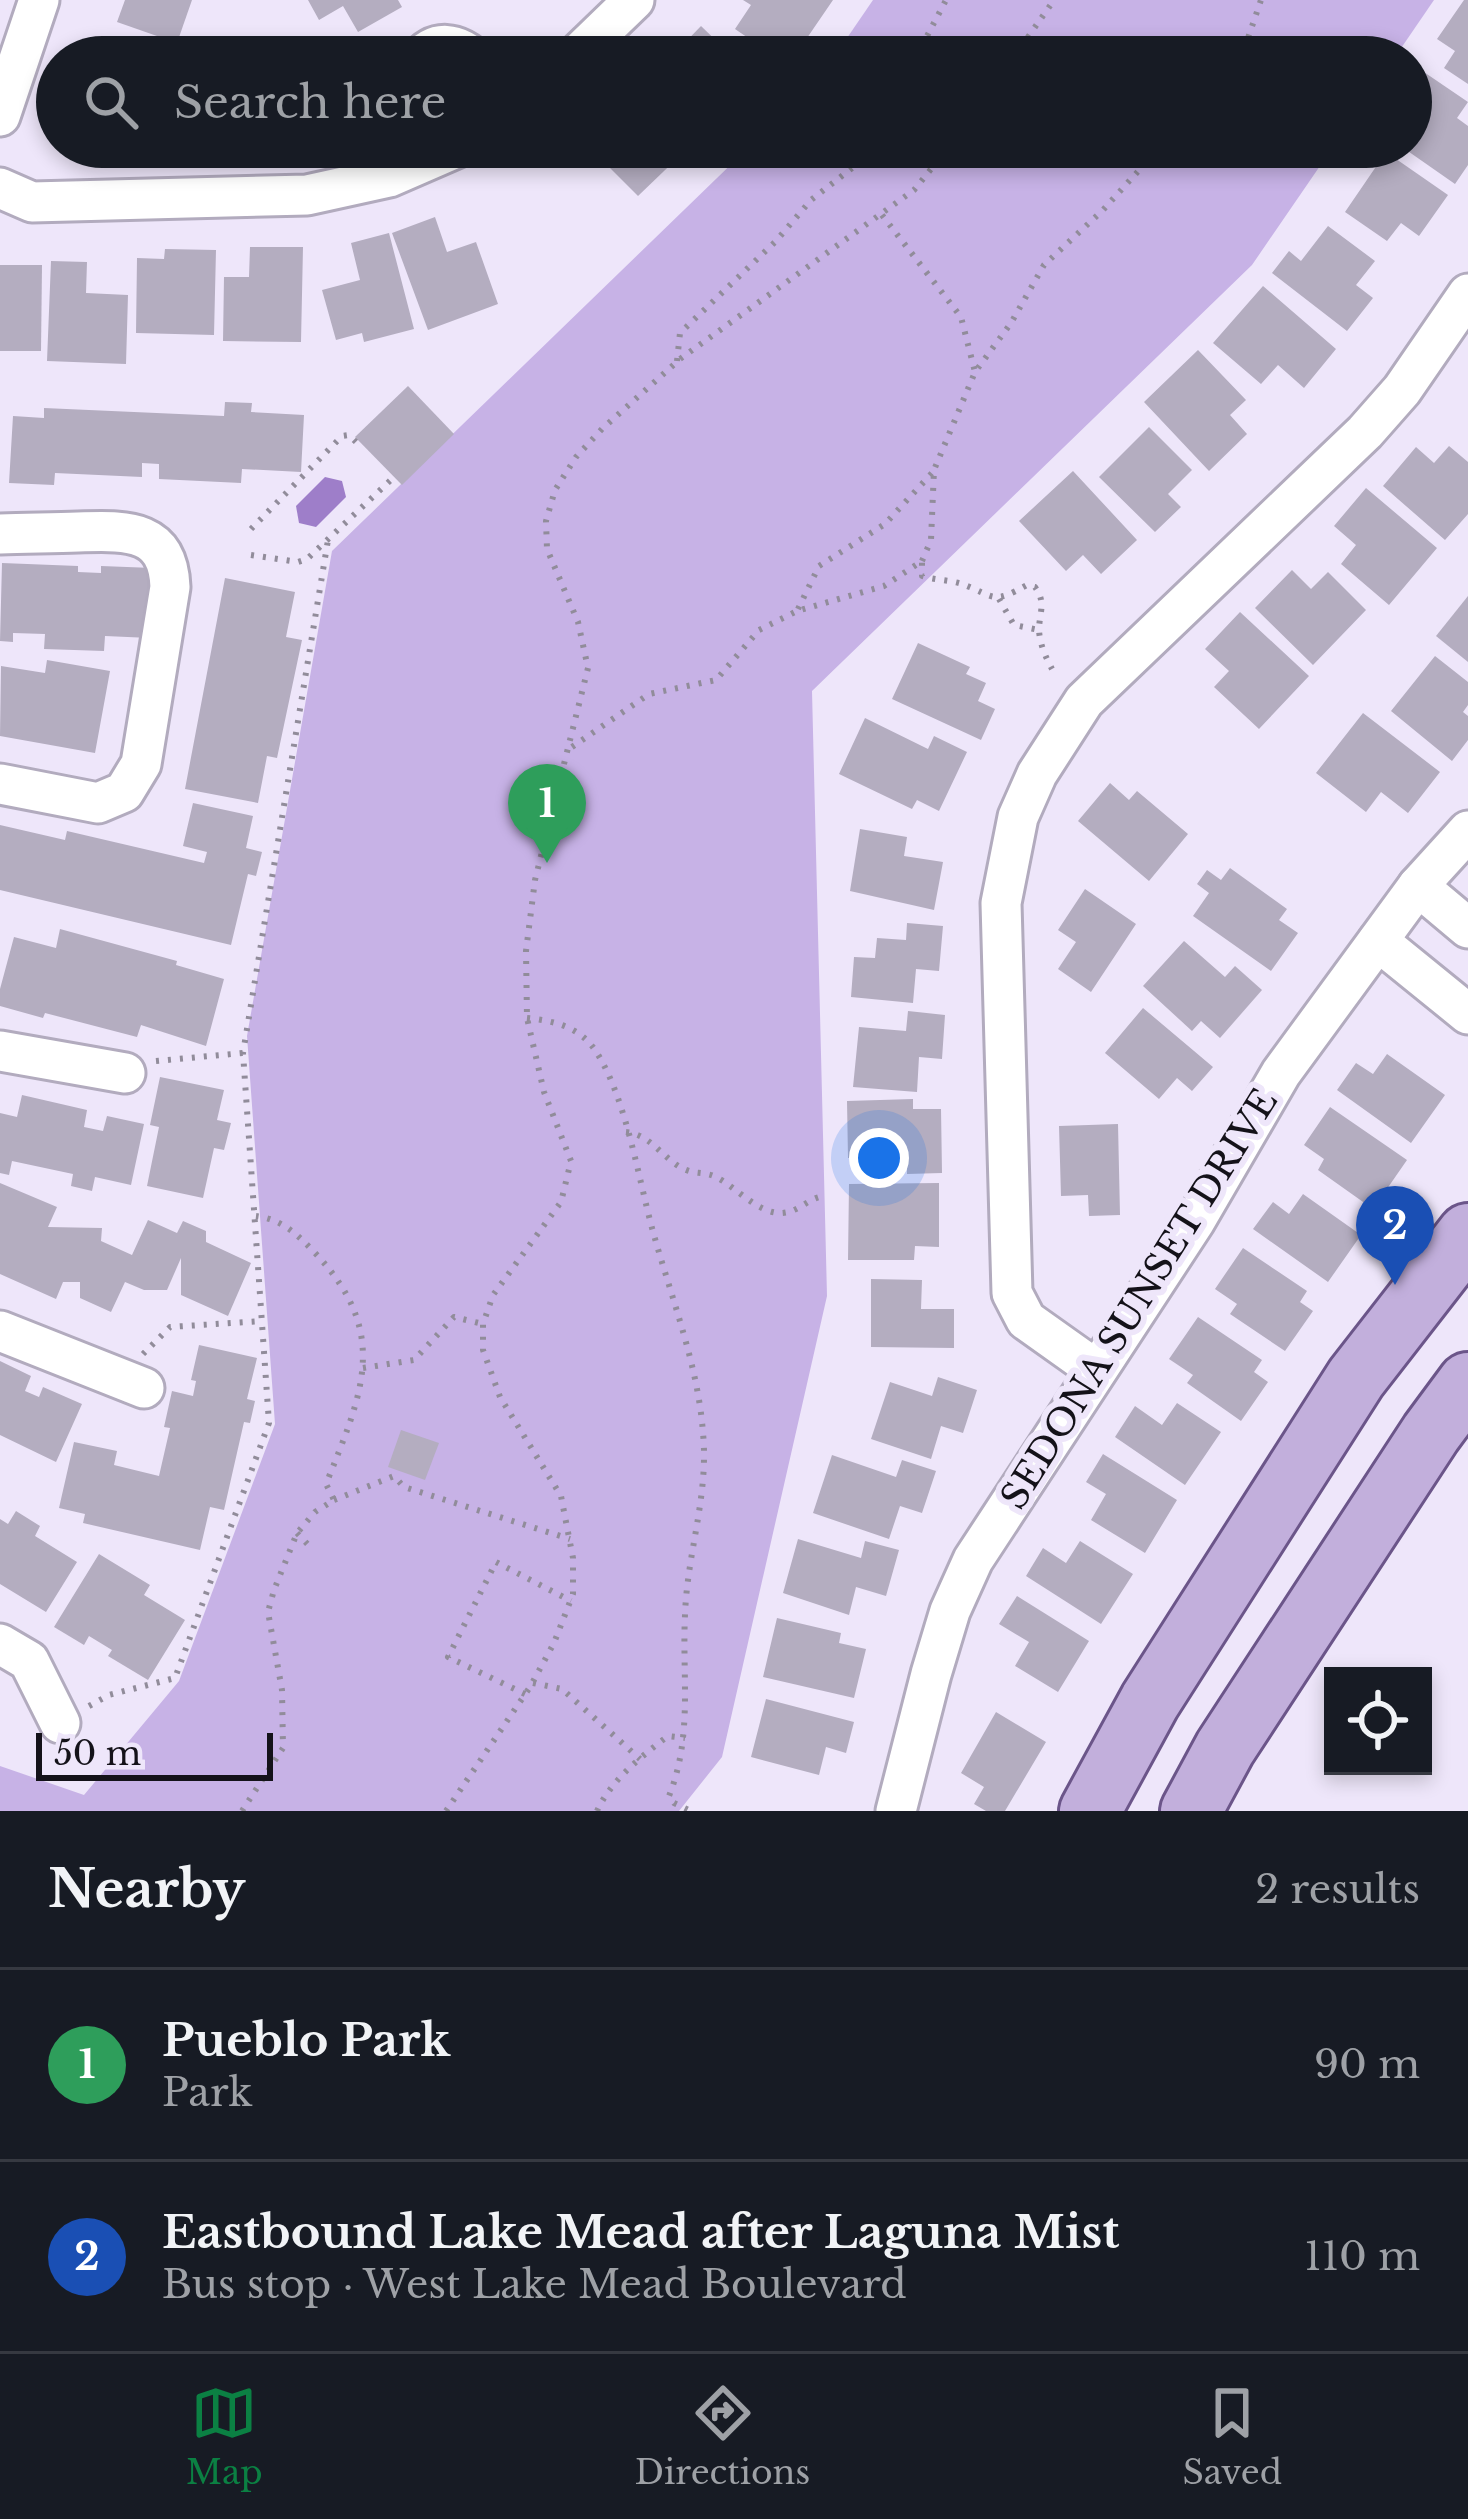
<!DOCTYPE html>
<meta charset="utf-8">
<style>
:root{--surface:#171b24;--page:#242831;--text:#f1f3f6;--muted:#9ea1a6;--line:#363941;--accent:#0b8043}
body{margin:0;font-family:"Libre Baskerville",serif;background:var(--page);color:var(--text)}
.controls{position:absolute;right:36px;bottom:36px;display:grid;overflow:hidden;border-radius:0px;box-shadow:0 6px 18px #0003}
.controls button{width:108px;height:108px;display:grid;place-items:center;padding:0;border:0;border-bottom:3px solid var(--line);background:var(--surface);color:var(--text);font:60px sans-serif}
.scale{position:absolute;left:36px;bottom:30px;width:237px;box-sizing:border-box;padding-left:12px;border:6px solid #141219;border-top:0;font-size:33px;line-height:42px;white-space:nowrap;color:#141219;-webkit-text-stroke:9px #eee6fa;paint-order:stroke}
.you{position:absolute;left:879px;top:1158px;width:42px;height:42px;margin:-30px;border:9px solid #fff;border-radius:50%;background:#1a73e8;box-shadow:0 0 0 18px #1a73e833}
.badge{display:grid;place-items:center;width:78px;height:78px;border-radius:50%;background:var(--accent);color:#fff;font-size:39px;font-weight:700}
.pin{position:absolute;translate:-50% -99px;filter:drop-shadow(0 3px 6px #0008)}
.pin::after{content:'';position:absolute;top:63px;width:42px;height:36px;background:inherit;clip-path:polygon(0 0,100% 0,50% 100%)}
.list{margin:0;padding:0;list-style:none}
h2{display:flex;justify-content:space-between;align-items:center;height:156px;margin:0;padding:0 48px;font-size:51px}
h2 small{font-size:39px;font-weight:400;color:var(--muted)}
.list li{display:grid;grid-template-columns:78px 1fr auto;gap:36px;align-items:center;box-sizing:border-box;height:192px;padding:0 48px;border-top:3px solid var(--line)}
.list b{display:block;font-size:45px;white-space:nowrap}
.list p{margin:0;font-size:39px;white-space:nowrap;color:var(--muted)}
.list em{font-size:39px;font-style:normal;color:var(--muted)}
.icon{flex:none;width:66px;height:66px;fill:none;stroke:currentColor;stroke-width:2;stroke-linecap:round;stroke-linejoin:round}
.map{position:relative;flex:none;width:1468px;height:1811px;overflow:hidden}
.search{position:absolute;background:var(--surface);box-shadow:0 6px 18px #0003;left:36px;right:36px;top:36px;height:132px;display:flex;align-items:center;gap:30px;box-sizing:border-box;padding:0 42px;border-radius:66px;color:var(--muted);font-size:45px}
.sheet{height:540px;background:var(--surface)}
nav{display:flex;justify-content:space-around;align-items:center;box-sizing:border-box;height:168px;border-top:3px solid var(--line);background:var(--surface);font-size:33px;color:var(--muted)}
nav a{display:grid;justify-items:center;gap:6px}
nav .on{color:var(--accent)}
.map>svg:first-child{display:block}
</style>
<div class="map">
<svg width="1468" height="1811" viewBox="0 0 1468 1811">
<rect width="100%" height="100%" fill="#eee6fa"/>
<g fill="#c7b2e6">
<polygon points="873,0 1434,0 1395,57 834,57"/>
<polygon points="749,147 1333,147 1252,265 812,691 827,1296 722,1757 679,1811 0,1811 0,1766 84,1795 179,1681 275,1424 247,1036 332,551"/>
</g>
<polygon fill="#9e7ec9" points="325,477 342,481 346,497 316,527 299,523 296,506"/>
<g fill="#b4adc0">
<polygon points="125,0 192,0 177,43 117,22"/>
<polygon points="308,0 398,0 402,7 358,32 343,6 319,20"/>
<polygon points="743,0 833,0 794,57 776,57 735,29 751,5"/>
<polygon points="1464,0 1468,0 1468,84 1444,68 1455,51 1437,39"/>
<polygon points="701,26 733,57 679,57 675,53"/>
<polygon points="256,39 312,56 312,57 251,57"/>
<polygon points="120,45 153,56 153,57 117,57"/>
<polygon points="1418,68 1468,102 1457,118 1468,126 1468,165 1455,184 1402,147 1411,147 1411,78"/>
<polygon points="611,147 689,147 638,196 600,158"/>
<polygon points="1386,152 1448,195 1419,236 1401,223 1387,241 1345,212"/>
<polygon points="435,217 447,252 476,242 498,304 428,330 392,233"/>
<polygon points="1328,226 1375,261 1356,285 1373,298 1347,331 1272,273 1289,251 1301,261"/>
<polygon points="389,233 414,329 364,342 362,333 336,340 322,290 360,280 351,243"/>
<polygon points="250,247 303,247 301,342 223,341 224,277 249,277"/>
<polygon points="165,249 216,250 214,335 136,333 137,258 164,259"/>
<polygon points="51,261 87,262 86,293 128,295 126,364 47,361"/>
<polygon points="0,265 42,265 41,351 0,351"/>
<polygon points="1263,286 1336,349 1304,388 1278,365 1261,384 1213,343"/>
<polygon points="1198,350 1246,400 1230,415 1247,434 1209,471 1144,402"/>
<polygon points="408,386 454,434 402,485 355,437"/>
<polygon points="225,402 252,403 251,412 304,415 301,472 242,469 241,483 159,479 159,464 142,463 142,477 55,473 54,485 9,483 13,416 44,418 44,408 224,416"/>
<polygon points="1149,427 1192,470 1168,494 1181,507 1155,532 1099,477"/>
<polygon points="1449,446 1468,462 1468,514 1445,540 1383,486 1416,447 1434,463"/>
<polygon points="1073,471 1137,540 1101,574 1083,555 1066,571 1019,521"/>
<polygon points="1366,488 1437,548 1389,605 1341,564 1356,545 1334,526"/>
<polygon points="2,563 78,566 78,572 101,573 101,566 153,568 150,638 105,636 104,651 44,649 45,634 13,633 13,642 0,641"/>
<polygon points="1292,570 1311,589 1328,572 1366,610 1313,665 1255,608"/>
<polygon points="225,578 295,592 286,637 302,640 277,758 267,756 258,803 185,789"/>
<polygon points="1468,596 1468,662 1436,636"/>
<polygon points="1240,612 1309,676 1259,729 1214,687 1229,671 1205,649"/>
<polygon points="918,643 970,667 966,674 986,683 978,701 995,709 981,740 892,699"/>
<polygon points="1435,656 1468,682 1468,705 1463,712 1468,716 1468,740 1452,761 1391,711"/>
<polygon points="47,660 110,671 95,753 0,736 1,666 45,673"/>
<polygon points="1363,713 1440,772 1408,813 1381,792 1366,812 1316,773"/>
<polygon points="865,718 928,749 934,736 967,752 939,811 917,800 912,809 839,774"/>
<polygon points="1110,783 1129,800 1137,791 1188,834 1149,881 1078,821"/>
<polygon points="193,803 253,816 246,848 262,852 256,876 248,874 231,945 0,890 0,825 65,840 67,831 204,863 207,852 183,846"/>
<polygon points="860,829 907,837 904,856 943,862 934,910 850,891"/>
<polygon points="1230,868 1287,909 1279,920 1298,933 1271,971 1193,916 1209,893 1197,884 1207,870 1221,880"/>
<polygon points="1085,889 1136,924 1091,992 1058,969 1076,942 1058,930"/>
<polygon points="907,923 943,926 939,971 916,969 913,1003 851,997 854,957 875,958 877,938 906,940"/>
<polygon points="60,929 177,961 176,965 224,979 206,1046 141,1025 137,1037 45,1013 43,1018 0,1006 0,989 14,937 56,948"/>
<polygon points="1184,941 1225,977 1235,966 1262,990 1220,1038 1201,1021 1192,1031 1143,986"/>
<polygon points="1143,1008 1213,1067 1192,1091 1177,1078 1159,1099 1105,1053"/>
<polygon points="908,1011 945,1015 942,1059 919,1057 917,1092 853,1087 859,1027 906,1031"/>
<polygon points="1387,1054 1445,1095 1411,1143 1337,1090 1356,1063 1373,1074"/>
<polygon points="160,1077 224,1090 217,1120 231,1123 224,1150 214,1148 203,1198 147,1186 159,1127 150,1125"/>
<polygon points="22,1095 87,1110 84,1127 103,1131 107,1116 144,1124 131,1185 95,1177 92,1191 71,1186 73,1174 12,1161 9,1175 0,1173 0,1113 17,1117"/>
<polygon points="913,1099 913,1109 941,1109 942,1173 907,1174 907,1157 848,1158 847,1101"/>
<polygon points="1330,1107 1407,1160 1373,1209 1318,1170 1324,1159 1304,1145"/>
<polygon points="1118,1124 1120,1215 1089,1216 1088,1195 1061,1196 1059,1126"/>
<polygon points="0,1183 57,1207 48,1227 102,1228 101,1241 132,1255 148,1220 177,1233 183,1221 206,1231 206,1242 251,1263 228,1316 181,1295 181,1258 167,1290 144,1290 125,1282 111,1312 80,1298 80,1282 63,1282 56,1299 0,1274"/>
<polygon points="939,1183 939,1247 915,1246 914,1260 848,1260 849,1184"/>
<polygon points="1303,1194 1361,1235 1328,1282 1253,1229 1273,1202 1289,1214"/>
<polygon points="1243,1248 1307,1291 1300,1302 1313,1311 1285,1351 1230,1314 1237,1304 1215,1289"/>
<polygon points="871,1279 922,1280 921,1309 954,1309 954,1348 871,1347"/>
<polygon points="1198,1317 1262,1360 1254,1372 1268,1382 1241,1421 1187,1383 1193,1375 1169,1359"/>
<polygon points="199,1345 257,1358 247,1399 255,1401 250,1423 244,1422 224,1510 210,1507 200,1550 83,1523 85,1514 59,1508 74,1442 117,1451 114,1465 159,1476 170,1428 164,1427 172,1391 193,1396 196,1381 191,1380"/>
<polygon points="0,1361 31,1376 25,1391 39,1397 43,1387 82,1404 56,1462 0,1435"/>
<polygon points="938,1377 977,1390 963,1433 941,1426 931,1459 871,1439 890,1382 932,1396"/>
<polygon points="1177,1403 1221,1432 1185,1485 1115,1437 1135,1406 1162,1425"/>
<polygon points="401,1430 439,1443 425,1480 388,1467"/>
<polygon points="1103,1454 1177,1500 1145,1553 1091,1520 1106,1494 1086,1482"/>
<polygon points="832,1455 896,1477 902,1460 936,1471 922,1513 900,1506 889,1539 813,1513"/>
<polygon points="16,1511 40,1526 35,1536 77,1562 46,1612 0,1584 0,1519 8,1524"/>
<polygon points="798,1539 861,1558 865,1541 899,1550 886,1596 856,1587 849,1615 783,1593"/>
<polygon points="1080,1541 1133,1574 1101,1624 1026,1576 1043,1548 1066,1563"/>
<polygon points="99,1554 150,1585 144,1595 185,1620 148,1680 108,1656 112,1650 89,1636 84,1645 54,1627"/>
<polygon points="1017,1596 1089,1641 1058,1692 1015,1666 1029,1642 999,1624"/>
<polygon points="777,1618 841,1633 839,1643 866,1649 854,1698 763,1677"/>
<polygon points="766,1699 854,1722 846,1753 826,1747 819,1775 751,1757"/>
<polygon points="996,1712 1046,1742 1005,1811 986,1811 974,1804 984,1787 961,1773"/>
</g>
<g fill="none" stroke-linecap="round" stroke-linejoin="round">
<g stroke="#b2abbe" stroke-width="24">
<path id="service" d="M407,57C431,25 462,30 488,57"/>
</g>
<g stroke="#b2abbe" stroke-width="45">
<g id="minor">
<polyline points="575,57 634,0"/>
<polyline points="0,116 39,0"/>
<polyline points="0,188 32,202 307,195 389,177 458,147"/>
<path d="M0,534C26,533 52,533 78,532C124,531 168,527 170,587L141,764L124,792L98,803L0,784"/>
<polyline points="1418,886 1468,928"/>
<polyline points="1378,941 1468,1014"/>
<polyline points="0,1051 125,1073"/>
<polyline points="0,1331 144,1388"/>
<polyline points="1095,1369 1026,1320 1012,1293 1001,903 1018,817 1037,774 1084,701 1365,432 1402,390 1468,294"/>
<polyline points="0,1644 29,1661 60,1723"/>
<polyline points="896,1811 931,1674 950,1611 973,1560 1195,1221 1281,1073 1418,886 1468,831"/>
</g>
</g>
<g stroke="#6b5589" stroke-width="66">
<g id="primary">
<polyline points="1090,1811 1150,1701 1356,1378 1468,1234"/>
<polyline points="1191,1811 1225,1748 1431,1433 1468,1383"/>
</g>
</g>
<g stroke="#918c9a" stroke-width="6" stroke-dasharray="3 9" stroke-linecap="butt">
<polyline points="916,57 946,0"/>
<polyline points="1014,57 1054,0"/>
<polyline points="1235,57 1246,44 1261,0"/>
<polyline points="882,215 961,317 975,372"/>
<polyline points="677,361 680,333 776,241 811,200 879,147"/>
<polyline points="251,529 342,436 349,435 362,448"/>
<polyline points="251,555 298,562 307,559 395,476"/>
<polyline points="922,561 931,540 934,470 975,372 1011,323 1044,265 1103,210 1160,147"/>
<polyline points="999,599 1014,625 1039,630"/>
<polyline points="798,609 819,566 885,524 932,473"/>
<path d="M572,747L649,694L716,680L759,630L797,611L884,586L922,561V576C935,580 950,580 962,584C997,597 991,605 1027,585L1035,587C1046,602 1040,611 1039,628C1039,642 1045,656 1052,669"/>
<path d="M527,1018C555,1021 581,1027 597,1053C626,1099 638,1176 652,1228C670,1294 698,1364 703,1433C709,1496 687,1553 685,1615C682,1677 693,1736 669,1796L674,1803L691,1811"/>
<polyline points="156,1061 243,1053"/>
<path d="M626,1132C654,1135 664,1163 689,1171C698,1174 706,1172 716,1177C736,1187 758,1214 782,1213C799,1212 808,1198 824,1196"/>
<polyline points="143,1354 170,1327 263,1321"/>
<polyline points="363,1368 414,1360 454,1317 483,1324"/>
<polyline points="334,1500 394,1476 404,1487 570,1539"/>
<polyline points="297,1533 313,1550"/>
<polyline points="533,1683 562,1689 640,1759"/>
<polyline points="525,1694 448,1657 496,1562 571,1601"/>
<polyline points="89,1706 109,1695 175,1678 269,1423 243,1053 328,540"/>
<path d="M242,1811L283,1748L282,1690L268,1612L274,1590L297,1533L315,1512L334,1500L326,1484C362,1394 391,1334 316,1254C298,1235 282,1219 256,1216"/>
<polyline points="446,1811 530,1687 554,1643 573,1594 573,1558 561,1496 500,1397 483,1350 483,1324 493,1295 561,1202 571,1161 544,1092 527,1018 526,951 535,880 588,668 578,622 547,549 546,521 555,490 576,457 602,429 680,359 914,190 949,147"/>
<path d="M597,1811C611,1780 642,1756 668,1736L685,1738"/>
</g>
<use href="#service" stroke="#fff" stroke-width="18"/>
<use href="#minor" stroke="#fff" stroke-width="39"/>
<use href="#primary" stroke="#c2afdc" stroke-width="60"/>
</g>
<g text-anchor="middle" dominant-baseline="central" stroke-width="12" stroke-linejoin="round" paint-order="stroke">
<g font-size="36" fill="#141219" stroke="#eee6fa">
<text transform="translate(1139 1299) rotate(-58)">SEDONA SUNSET DRIVE</text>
</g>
</g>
</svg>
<div class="controls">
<button><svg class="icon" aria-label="locate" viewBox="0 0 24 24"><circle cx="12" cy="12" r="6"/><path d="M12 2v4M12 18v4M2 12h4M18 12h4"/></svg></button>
</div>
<div class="scale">50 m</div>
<div class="you"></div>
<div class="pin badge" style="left:547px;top:863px;background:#2e9e5b">1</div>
<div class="pin badge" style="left:1395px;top:1285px;background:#1a4fb4">2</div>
<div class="search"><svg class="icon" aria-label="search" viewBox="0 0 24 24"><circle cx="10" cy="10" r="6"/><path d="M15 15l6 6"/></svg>Search here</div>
</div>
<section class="sheet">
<h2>Nearby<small>2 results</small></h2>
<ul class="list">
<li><span class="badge" style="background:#2e9e5b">1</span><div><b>Pueblo Park</b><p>Park</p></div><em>90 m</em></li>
<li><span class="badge" style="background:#1a4fb4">2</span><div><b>Eastbound Lake Mead after Laguna Mist</b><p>Bus stop · West Lake Mead Boulevard</p></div><em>110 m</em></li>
</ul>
</section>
<nav>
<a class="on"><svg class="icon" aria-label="map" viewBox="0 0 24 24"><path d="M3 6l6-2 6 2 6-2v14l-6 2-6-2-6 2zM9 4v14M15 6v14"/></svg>Map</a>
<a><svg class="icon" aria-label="directions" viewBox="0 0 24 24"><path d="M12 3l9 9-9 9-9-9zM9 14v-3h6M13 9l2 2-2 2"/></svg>Directions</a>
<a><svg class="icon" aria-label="saved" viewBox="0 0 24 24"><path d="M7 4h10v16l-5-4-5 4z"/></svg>Saved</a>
</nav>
